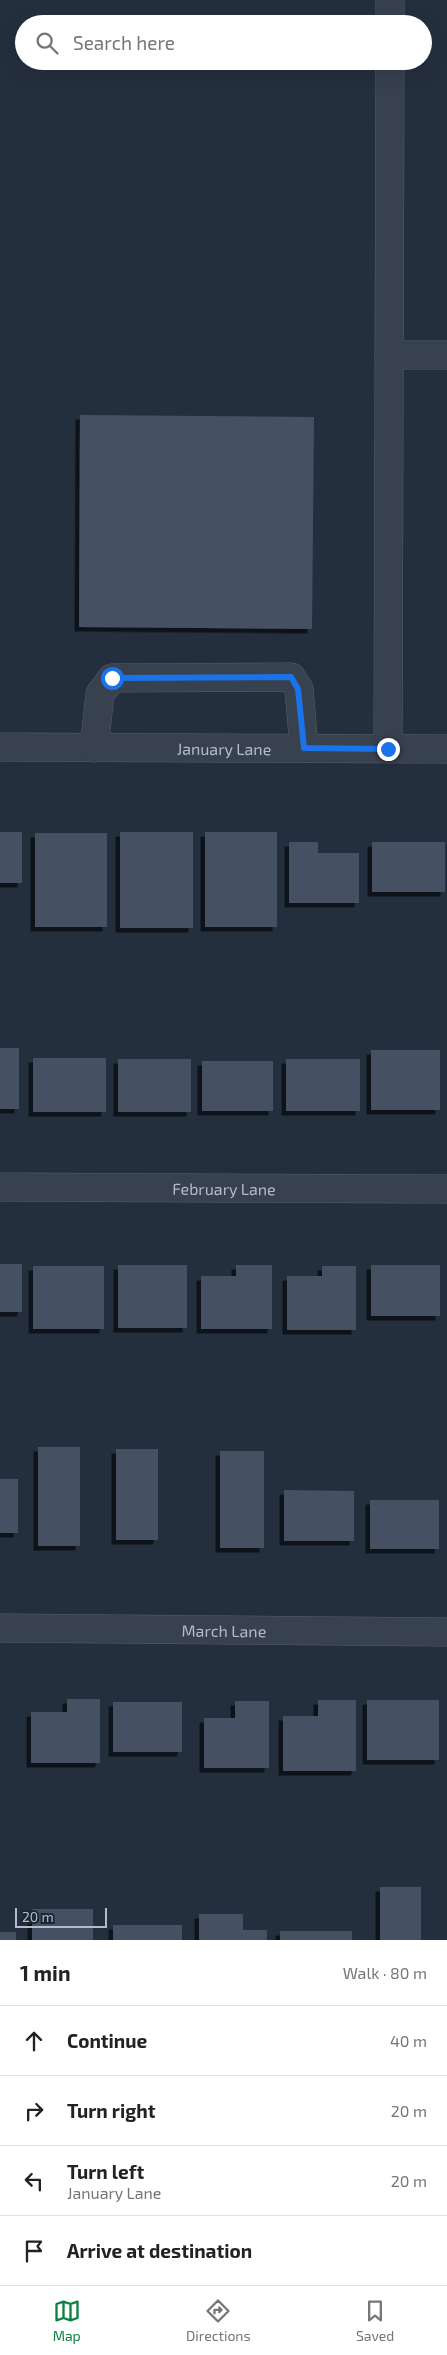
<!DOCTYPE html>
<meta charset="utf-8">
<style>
:root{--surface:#fff;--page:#f2f2f2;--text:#222;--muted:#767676;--line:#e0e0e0;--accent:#0b8043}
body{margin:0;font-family:"Exo 2",sans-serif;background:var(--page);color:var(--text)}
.scale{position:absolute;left:15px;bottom:12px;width:92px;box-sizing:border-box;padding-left:5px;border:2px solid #b4bcc9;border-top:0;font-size:14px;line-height:18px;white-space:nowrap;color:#b4bcc9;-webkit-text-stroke:4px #1d2633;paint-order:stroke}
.stop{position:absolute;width:15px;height:15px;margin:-11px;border:4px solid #1a73e8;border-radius:50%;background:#fff}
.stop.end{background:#1a73e8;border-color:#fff;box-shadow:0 1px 5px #0008}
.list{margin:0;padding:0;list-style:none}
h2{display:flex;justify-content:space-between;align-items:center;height:65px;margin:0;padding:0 20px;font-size:21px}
h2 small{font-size:16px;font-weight:400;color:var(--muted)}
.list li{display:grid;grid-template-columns:32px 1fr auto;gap:15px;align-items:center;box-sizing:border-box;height:70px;padding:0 20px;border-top:1px solid var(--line)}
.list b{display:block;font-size:19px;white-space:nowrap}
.list p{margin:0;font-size:16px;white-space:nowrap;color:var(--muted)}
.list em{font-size:16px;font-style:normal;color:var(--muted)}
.icon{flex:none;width:28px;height:28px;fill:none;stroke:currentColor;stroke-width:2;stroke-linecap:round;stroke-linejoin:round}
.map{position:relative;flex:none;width:447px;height:1940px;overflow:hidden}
.search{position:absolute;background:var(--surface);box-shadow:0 5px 20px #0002;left:15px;right:15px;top:15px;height:55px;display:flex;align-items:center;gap:12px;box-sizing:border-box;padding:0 18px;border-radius:28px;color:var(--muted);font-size:19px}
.sheet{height:345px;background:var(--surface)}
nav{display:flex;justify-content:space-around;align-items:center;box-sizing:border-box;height:70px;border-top:1px solid var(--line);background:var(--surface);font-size:14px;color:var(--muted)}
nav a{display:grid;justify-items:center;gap:2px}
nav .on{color:var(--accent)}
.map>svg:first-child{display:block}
</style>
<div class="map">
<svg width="447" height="1940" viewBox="0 0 447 1940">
<defs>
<filter id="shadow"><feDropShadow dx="-4.5" dy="4.5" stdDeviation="0" flood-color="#0009"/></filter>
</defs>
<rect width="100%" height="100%" fill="#242f3e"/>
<g fill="#455162" filter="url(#shadow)">
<polygon points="80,415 314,417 312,629 79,627"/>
<rect x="0" y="832" width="22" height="51"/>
<rect x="120" y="832" width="73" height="96"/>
<rect x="205" y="832" width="72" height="95"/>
<rect x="35" y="833" width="72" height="94"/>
<polygon points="289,842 318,842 318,853 359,853 359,903 289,903"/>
<rect x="372" y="842" width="73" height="50"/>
<rect x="0" y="1048" width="19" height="61"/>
<rect x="371" y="1050" width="69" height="60"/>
<rect x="33" y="1058" width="73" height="54"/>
<rect x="118" y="1059" width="73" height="53"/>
<rect x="286" y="1059" width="74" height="52"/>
<rect x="202" y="1061" width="71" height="50"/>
<rect x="0" y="1264" width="22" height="48"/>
<rect x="118" y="1265" width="69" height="63"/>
<polygon points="236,1265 272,1265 272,1329 201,1329 201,1276 236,1276"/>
<rect x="371" y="1265" width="69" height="51"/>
<rect x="33" y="1266" width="71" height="63"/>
<polygon points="322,1266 356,1266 356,1330 287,1330 287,1276 322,1276"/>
<rect x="38" y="1447" width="42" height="99"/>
<rect x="116" y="1449" width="42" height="91"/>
<rect x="220" y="1451" width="44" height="97"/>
<rect x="0" y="1479" width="18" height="54"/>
<polygon points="284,1490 354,1491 354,1541 284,1541"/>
<rect x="370" y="1500" width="69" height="49"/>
<polygon points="67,1699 100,1699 100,1763 31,1763 31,1712 67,1712"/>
<polygon points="318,1700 356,1700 356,1771 283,1771 283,1716 318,1716"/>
<rect x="367" y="1700" width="72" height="60"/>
<polygon points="235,1701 269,1701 269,1768 204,1768 204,1718 235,1718"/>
<rect x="113" y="1702" width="69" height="50"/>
<rect x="380" y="1887" width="41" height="53"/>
<rect x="32" y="1909" width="61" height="31"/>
<polygon points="199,1914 243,1914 243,1930 267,1930 267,1940 199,1940"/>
<rect x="113" y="1925" width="69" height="15"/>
<rect x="280" y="1931" width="72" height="9"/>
<rect x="0" y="1932" width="16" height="8"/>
</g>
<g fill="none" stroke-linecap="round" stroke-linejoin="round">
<g stroke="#565f6c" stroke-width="29">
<g id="minor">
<polyline points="390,24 390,0"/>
<polyline points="389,355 447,355"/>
<path id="s1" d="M0,747L447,749"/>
<polyline points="94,748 100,694 112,678 291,677 299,689 304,748"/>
<polyline points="388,749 390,61"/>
<path id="s2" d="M0,1187L447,1189"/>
<path id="s3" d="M0,1628L447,1632"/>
</g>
</g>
<use href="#minor" stroke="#38414e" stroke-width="28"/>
</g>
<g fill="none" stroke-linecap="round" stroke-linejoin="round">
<polyline stroke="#1a73e8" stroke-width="6" points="112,678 291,677 298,689 304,748 388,749"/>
</g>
<g text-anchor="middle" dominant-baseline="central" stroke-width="4" stroke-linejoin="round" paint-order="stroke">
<g font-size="16" fill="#b4bcc9" stroke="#1d2633">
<text stroke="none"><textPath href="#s1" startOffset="224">January Lane</textPath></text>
<text stroke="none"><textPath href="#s2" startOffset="224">February Lane</textPath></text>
<text stroke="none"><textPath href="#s3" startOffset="224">March Lane</textPath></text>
</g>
</g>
</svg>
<div class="scale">20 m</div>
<div class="stop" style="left:112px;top:678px"></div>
<div class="stop end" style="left:388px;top:749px"></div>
<div class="search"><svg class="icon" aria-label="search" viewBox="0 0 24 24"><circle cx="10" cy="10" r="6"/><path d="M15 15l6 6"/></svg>Search here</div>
</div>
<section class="sheet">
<h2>1 min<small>Walk · 80 m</small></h2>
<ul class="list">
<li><svg class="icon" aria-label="ahead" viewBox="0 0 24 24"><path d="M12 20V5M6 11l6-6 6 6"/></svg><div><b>Continue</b></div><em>40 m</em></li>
<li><svg class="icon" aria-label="right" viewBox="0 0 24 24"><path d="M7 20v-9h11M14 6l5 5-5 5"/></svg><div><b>Turn right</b></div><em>20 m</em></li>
<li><svg class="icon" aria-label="left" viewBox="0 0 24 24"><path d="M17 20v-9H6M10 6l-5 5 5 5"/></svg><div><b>Turn left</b><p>January Lane</p></div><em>20 m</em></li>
<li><svg class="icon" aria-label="arrive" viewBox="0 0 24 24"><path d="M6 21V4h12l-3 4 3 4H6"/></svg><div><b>Arrive at destination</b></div></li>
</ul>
</section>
<nav>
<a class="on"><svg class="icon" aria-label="map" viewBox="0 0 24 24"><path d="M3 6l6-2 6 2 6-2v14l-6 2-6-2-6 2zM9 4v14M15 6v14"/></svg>Map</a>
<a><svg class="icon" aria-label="directions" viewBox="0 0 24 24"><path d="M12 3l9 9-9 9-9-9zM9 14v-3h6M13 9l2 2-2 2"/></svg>Directions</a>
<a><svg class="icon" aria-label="saved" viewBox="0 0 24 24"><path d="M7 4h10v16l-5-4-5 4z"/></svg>Saved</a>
</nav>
